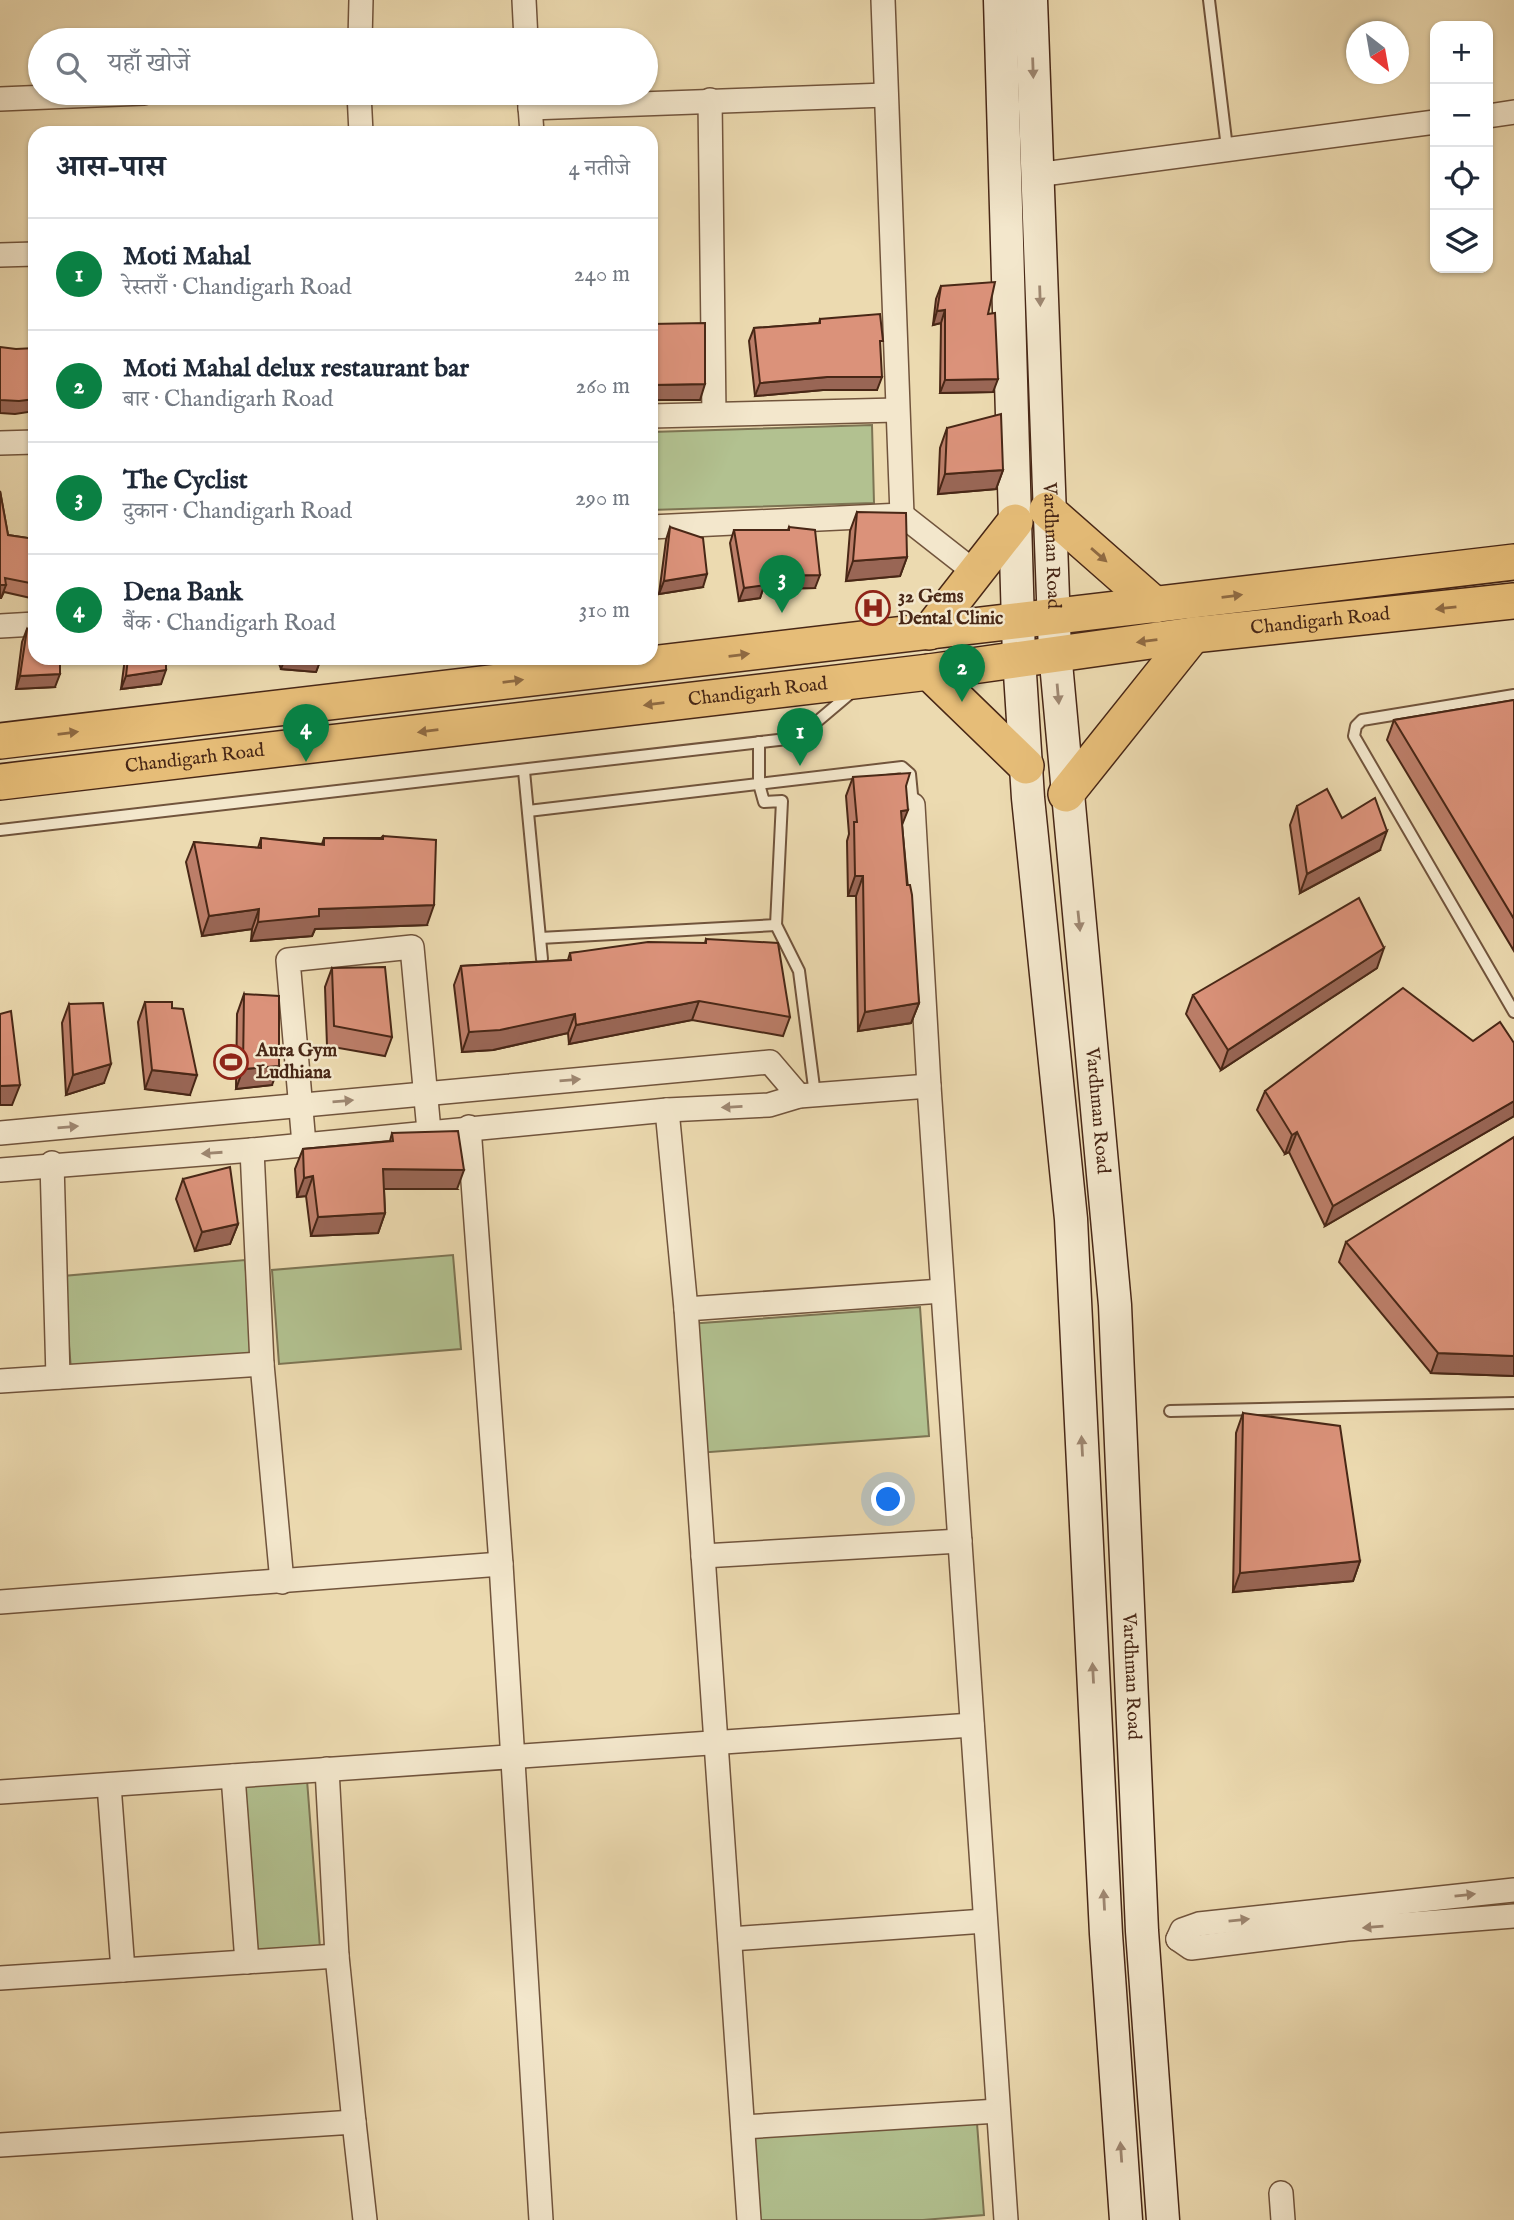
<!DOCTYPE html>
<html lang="hi">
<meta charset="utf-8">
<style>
:root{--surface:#fff;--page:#f2f2f3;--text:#1f2937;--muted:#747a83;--line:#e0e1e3;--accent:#0b8043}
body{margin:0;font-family:"IM FELL English","Noto Serif Devanagari",serif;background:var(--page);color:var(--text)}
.controls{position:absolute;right:21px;top:21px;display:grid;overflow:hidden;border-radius:14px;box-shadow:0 2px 5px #0004}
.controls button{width:63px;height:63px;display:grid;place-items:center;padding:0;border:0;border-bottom:2px solid var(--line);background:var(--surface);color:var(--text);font:35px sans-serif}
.compass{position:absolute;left:1346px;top:21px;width:63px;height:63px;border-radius:50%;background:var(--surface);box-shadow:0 2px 5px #0004;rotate:149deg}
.you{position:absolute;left:889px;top:1500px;width:24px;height:24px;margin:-18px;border:5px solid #fff;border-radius:50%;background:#1a73e8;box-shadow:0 0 0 10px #1a73e833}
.badge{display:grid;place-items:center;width:46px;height:46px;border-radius:50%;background:var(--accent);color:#fff;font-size:23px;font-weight:700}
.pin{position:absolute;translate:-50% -58px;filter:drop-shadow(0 2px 4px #0008)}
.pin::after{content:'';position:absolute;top:37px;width:24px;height:21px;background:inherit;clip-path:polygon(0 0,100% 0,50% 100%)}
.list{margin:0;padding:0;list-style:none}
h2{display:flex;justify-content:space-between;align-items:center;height:91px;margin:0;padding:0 28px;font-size:30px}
h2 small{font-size:23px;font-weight:400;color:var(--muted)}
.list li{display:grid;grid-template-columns:46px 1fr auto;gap:21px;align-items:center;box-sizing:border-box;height:112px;padding:0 28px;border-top:2px solid var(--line)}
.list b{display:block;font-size:26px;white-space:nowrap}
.list p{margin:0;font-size:23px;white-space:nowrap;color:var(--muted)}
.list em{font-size:23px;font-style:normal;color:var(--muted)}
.icon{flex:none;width:38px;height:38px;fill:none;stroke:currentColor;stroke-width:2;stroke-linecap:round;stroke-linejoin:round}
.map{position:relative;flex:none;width:1514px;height:2220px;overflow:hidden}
.search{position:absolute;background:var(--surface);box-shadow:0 2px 5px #0004;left:28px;top:28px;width:630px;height:77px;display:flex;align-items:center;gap:18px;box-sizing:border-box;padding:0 24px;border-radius:38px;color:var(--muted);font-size:26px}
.panel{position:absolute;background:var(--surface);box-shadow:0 2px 5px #0004;left:28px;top:126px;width:630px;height:539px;border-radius:21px}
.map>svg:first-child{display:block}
</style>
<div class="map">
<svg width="1514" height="2220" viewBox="0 0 1514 2220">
<rect width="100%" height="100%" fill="#ecdab0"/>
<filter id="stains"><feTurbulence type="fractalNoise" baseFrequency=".00286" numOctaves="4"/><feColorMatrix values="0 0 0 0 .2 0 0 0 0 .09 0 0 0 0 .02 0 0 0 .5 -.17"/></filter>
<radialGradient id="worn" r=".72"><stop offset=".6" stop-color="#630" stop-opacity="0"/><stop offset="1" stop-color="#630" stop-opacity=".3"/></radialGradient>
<g fill="#b2c190" stroke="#7d7453" stroke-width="2">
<polygon points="872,425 874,503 651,510 651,432"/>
<polygon points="453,1255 461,1349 279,1364 272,1270"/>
<polygon points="245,1260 253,1353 71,1369 63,1276"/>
<polygon points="920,1307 929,1436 697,1453 688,1324"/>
<polygon points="307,1780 320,1948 256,1953 244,1785"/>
<polygon points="976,2110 984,2215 923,2220 756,2220 749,2129"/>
</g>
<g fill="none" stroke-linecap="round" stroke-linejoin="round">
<g stroke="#71543c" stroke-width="14">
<g id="lane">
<polyline points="1209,0 1227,148"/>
<polyline points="1514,695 1362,720 1356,726 1354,736 1514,1012"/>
<polyline points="524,771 542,959"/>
<polyline points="528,811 902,767 910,774 913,805"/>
<polyline points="0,830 787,739 807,730 852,692"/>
<polyline points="776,925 799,971 815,1095"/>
<polyline points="540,938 776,925 782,801 764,802 759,784 759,742"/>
<polyline points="1170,1411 1514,1403"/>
</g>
</g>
<g stroke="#71543c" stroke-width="26">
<g id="street">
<polyline points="524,0 526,40"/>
<polyline points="883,0 902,515"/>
<polyline points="360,40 361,0"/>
<polyline points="359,93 361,133"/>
<polyline points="529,93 532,133"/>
<polyline points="0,99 144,93"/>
<polyline points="710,100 714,414"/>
<polyline points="530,108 886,95"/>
<polyline points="1488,116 1514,112"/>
<polyline points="1036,175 1435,122"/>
<polyline points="0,255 35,254"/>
<polyline points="651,416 897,410"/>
<polyline points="0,443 35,442"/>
<polyline points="651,527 902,515 976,573"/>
<polyline points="0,626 35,624"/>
<polyline points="913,805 929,1086 1006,2220"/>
<polyline points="667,1110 686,1309 749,2220"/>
<polyline points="469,1127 501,1564 541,2220"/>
<polyline points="0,1133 770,1062 799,1096"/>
<polyline points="304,1144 288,960 412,947 429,1131"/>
<polyline points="252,1150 262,1364 282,1582"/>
<polyline points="52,1163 58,1377"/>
<polyline points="0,1170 252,1150 667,1110 769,1105 799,1096 929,1086"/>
<polyline points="686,1309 942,1291"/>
<polyline points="0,1381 262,1364"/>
<polyline points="703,1556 960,1541"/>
<polyline points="0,1602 501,1564"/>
<polyline points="327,1769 337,1956 354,2122"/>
<polyline points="233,1776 247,1962"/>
<polyline points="109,1785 123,1970"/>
<polyline points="0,1792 972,1725"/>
<polyline points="730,1939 985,1921"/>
<polyline points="1178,1939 1182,1930 1199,1924 1514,1890"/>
<polyline points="1178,1939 1191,1948 1347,1929 1514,1916"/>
<polyline points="0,1978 337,1956"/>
<polyline points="743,2127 998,2111"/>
<polyline points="0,2145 354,2122 365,2220"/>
<polyline points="1281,2193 1283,2220"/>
</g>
</g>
<g stroke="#482716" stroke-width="35">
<g id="secondary">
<polyline points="1000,0 1019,658 1028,798 1071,1219 1106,1934 1126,2220"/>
<path id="s1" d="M1031,0L1055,652L1115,1305L1142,1931L1163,2220"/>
</g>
</g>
<g stroke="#482716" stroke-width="38">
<g id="primary">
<polyline points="1047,510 1155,605"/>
<polyline points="929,632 1015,522"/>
<polyline points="929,672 1026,766"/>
<polyline points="0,741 1514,562"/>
<path id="s2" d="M0,782L929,672L1193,635L1514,601"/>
<polyline points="1066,794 1193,635"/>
</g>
</g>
<use href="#lane" stroke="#f3e7cc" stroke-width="10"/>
<use href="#street" stroke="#f3e7cc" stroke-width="23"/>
<use href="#secondary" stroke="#f3e7cc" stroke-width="32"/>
<use href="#primary" stroke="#e6bd78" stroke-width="35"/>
</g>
<g fill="#bc7e69" stroke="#482716" stroke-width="2">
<polygon points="941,286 988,314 993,392 940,393 941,323 933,325 936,299"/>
<polygon points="820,319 880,348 877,390 823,390 755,396 749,341 754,328 819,323"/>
<polygon points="947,428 1003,470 996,489 938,494 940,448"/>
<polygon points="0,491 8,535 35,539 35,599 4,592 1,598 0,598"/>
<polygon points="857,512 907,557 900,576 846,581 850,531"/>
<polygon points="670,527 703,587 659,594 666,540"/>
<polygon points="789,527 815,588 763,589 760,598 739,601 730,543 734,530 788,530"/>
<polygon points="27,629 55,687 16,689 22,642"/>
<polygon points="125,658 166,658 161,684 121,689"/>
<polygon points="277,658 321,658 316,672 281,669"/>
<polygon points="1514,700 1514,951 1387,740 1394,720"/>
<polygon points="853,777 906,786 902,825 919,1003 911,1023 858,1031 856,896 848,896 847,841 849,834 846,796"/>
<polygon points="1297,806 1342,818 1380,850 1300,893 1290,825"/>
<polygon points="383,836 427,925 315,929 312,936 251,941 252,929 202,936 186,862 194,842 258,848 261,838 322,844 324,838 381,838"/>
<polygon points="706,939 790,1017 783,1036 692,1020 569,1044 568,1033 493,1050 462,1052 454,985 461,966 568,960 570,953 705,943"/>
<polygon points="332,968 392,1037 385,1056 327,1046 325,987"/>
<polygon points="1377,968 1221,1070 1186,1014 1193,995"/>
<polygon points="244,994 272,1085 236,1089 237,1014"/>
<polygon points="145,1002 172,1008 190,1095 145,1089 138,1022"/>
<polygon points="69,1004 104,1083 66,1095 62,1023"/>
<polygon points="1473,1041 1514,1043 1514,1116 1325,1226 1289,1152 1285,1154 1257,1110 1265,1091"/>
<polygon points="392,1133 457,1189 384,1189 385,1213 378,1233 311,1236 306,1196 297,1197 295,1169 303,1149 390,1141"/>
<polygon points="183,1179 238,1224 230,1244 195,1251 176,1199"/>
<polygon points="1346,1242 1514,1376 1431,1373 1339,1262"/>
<polygon points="1243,1413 1360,1561 1353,1581 1233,1592 1236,1433"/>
</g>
<g fill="#965" stroke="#482716" stroke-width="2">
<polygon points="945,310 941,323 933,325 937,311"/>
<polygon points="827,377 882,377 877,390 823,390 755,396 760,383"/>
<polygon points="998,379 993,392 940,393 945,380"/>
<polygon points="705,384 700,400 651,400 651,385"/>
<polygon points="35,399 35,411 15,414 0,413 0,400"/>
<polygon points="1003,470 996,489 938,494 945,474"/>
<polygon points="907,557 900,576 846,581 853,561"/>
<polygon points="707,574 703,587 659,594 664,581"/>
<polygon points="820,575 815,588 763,589 760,598 739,601 744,588 764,576"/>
<polygon points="0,585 6,585 1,598 0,598"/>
<polygon points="285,658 309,658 321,659 316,672 281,669"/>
<polygon points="166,670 161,684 121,689 126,676"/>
<polygon points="60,674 55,687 16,689 20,676"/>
<polygon points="908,810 900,830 901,811"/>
<polygon points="1387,831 1380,850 1300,893 1307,874"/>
<polygon points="855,876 863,876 856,896 848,896"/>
<polygon points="434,905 427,925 315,929 312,936 251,941 258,922 319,909"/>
<polygon points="259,909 252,929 202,936 209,916"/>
<polygon points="1384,948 1377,968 1221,1070 1228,1050"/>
<polygon points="699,1001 692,1020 569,1044 576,1025"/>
<polygon points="919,1003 911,1023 858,1031 865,1012"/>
<polygon points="575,1014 568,1033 493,1050 462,1052 469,1032"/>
<polygon points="111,1064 104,1083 66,1095 73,1075"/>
<polygon points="279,1066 272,1085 236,1089 243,1069"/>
<polygon points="152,1070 197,1075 190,1095 145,1089"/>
<polygon points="20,1085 12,1105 0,1105 0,1086"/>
<polygon points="1514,1101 1514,1116 1325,1226 1333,1206"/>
<polygon points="1297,1132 1289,1152 1285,1154 1292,1135"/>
<polygon points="383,1169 464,1170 457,1189 375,1189"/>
<polygon points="313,1176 306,1196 297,1197 304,1178"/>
<polygon points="385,1213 378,1233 311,1236 318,1217"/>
<polygon points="238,1224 230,1244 195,1251 202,1232"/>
<polygon points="1438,1353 1514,1356 1514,1376 1431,1373"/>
<polygon points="1360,1561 1353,1581 1233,1592 1240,1573"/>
</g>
<g fill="#db927a" stroke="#482716" stroke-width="2">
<polygon points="995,282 988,314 995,313 998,379 945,380 945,310 937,311 941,286"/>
<polygon points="880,314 883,341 880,341 882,377 827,377 760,383 754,328 820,323 820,319"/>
<polygon points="705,323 705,384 651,385 651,324"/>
<polygon points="0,347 16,349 35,348 35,399 19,401 0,400"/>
<polygon points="1001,414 1003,470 945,474 947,428"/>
<polygon points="0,491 8,535 35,539 35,584 5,578 6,585 0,585"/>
<polygon points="857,512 906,513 907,557 853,561"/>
<polygon points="670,527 703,538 707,574 664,581"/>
<polygon points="789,527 815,530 820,575 764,576 765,585 744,588 734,530 789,530"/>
<polygon points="35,628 35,658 60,658 60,674 20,676 27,629"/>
<polygon points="128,658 166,658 166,670 126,676"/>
<polygon points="1514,700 1514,919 1394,720"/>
<polygon points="910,773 906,786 908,810 901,811 907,885 910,885 912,895 919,1003 865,1012 863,876 855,876 854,822 857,822 853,777"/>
<polygon points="1327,789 1342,818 1375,798 1387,831 1307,874 1297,806"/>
<polygon points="383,836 436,840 434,905 319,909 319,916 258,922 259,909 209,916 194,842 261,848 261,838 324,845 324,838 383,839"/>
<polygon points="1359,898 1384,948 1228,1050 1193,995"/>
<polygon points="706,939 778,943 790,1017 699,1001 576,1025 575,1014 500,1030 469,1032 461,966 571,960 570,953 648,942 706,943"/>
<polygon points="385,967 392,1037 334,1026 332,968"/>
<polygon points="1403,988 1473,1041 1500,1022 1514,1043 1514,1101 1333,1206 1297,1132 1292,1135 1265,1091"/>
<polygon points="244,994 279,996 279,1066 243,1069"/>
<polygon points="145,1002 172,1002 172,1008 183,1009 197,1075 152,1070"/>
<polygon points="103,1003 111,1064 73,1075 69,1004"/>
<polygon points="11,1011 20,1085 0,1086 0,1014"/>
<polygon points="458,1131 464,1170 383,1169 385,1213 318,1217 313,1176 304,1178 303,1149 393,1141 392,1133"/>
<polygon points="1514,1137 1514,1356 1438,1353 1346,1242"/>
<polygon points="230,1167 238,1224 202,1232 183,1179"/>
<polygon points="1243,1413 1340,1426 1360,1561 1240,1573"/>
</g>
<defs><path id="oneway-solid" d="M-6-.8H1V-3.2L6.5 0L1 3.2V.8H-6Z" transform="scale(1.75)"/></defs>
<g fill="#9e8771">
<use href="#oneway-solid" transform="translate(1033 68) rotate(88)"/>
<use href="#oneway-solid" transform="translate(1040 296) rotate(88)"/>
<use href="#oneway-solid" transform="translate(1058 694) rotate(85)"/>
<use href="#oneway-solid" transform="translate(1079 921) rotate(84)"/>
<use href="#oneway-solid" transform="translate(570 1080) rotate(-5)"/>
<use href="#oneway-solid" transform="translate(343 1101) rotate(-5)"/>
<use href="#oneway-solid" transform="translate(732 1107) rotate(177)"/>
<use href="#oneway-solid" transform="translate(68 1127) rotate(-5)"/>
<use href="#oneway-solid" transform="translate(212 1153) rotate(176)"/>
<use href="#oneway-solid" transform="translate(1082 1446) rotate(-93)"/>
<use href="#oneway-solid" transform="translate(1093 1673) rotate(-93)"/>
<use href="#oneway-solid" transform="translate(1465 1895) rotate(-6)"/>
<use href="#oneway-solid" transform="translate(1104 1900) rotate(-93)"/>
<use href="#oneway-solid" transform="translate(1239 1920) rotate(-6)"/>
<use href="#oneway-solid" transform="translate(1373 1927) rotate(175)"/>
<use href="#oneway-solid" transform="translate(1121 2152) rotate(-94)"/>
</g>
<g fill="#8f6a42">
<use href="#oneway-solid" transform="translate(1099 555) rotate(41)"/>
<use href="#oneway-solid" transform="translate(1232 596) rotate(-7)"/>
<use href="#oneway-solid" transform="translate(1446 608) rotate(174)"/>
<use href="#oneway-solid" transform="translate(1147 641) rotate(173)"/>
<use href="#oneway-solid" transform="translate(739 655) rotate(-7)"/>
<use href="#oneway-solid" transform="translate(513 681) rotate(-7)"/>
<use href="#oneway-solid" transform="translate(654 704) rotate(173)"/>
<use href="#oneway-solid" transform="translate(428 731) rotate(173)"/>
<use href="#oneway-solid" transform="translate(68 733) rotate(-7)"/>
</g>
<defs>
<g id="hospital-ring" transform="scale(1.75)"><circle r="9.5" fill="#f3e7cc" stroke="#8f2418" stroke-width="1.5"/><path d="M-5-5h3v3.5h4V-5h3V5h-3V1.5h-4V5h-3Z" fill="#8f2418"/></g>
<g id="stadium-ring" transform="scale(1.75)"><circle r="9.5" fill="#f3e7cc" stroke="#8f2418" stroke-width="1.5"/><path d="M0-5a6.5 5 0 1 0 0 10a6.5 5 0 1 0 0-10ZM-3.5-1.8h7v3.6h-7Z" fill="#8f2418"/></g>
</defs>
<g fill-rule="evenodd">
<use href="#hospital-ring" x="873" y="608"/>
<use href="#stadium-ring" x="231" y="1062"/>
</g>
<g text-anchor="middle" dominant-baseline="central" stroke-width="5" stroke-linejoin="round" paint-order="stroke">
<g font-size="19" fill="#482716" stroke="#f3e7cc">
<text stroke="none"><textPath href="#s1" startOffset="546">Vardhman Road</textPath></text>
<text stroke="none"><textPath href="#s2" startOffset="1330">Chandigarh Road</textPath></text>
<text stroke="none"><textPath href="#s2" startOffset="763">Chandigarh Road</textPath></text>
<text stroke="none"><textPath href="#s2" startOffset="196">Chandigarh Road</textPath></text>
<text stroke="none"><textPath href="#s1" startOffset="1113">Vardhman Road</textPath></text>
<text stroke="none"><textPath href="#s1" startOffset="1680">Vardhman Road</textPath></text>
</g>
<g font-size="19" font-weight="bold" fill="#482716" stroke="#f3e7cc" text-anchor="start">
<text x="898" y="597">32 Gems<tspan x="898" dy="22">Dental Clinic</tspan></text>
<text x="256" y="1051">Aura Gym<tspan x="256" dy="22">Ludhiana</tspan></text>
</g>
</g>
<rect width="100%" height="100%" filter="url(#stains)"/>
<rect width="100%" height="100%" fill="url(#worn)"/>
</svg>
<div class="controls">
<button>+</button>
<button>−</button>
<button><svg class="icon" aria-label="locate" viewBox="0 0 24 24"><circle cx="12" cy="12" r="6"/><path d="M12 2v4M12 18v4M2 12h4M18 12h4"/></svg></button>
<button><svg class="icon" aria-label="layers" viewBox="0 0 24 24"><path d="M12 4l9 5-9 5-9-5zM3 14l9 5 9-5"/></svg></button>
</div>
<svg class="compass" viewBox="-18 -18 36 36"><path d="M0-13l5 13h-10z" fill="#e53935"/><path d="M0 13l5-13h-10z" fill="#747a83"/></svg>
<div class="you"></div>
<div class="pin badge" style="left:800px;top:766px">1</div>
<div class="pin badge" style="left:962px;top:702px">2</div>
<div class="pin badge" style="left:782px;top:613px">3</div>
<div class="pin badge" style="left:306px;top:762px">4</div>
<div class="search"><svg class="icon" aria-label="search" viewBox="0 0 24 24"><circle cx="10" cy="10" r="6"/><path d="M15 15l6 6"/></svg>यहाँ खोजें</div>
<section class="panel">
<h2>आस-पास<small>4 नतीजे</small></h2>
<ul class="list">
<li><span class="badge">1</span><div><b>Moti Mahal</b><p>रेस्तराँ · Chandigarh Road</p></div><em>240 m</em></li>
<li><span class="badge">2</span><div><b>Moti Mahal delux restaurant bar</b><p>बार · Chandigarh Road</p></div><em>260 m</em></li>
<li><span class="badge">3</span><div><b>The Cyclist</b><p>दुकान · Chandigarh Road</p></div><em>290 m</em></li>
<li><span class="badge">4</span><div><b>Dena Bank</b><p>बैंक · Chandigarh Road</p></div><em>310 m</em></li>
</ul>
</section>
</div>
